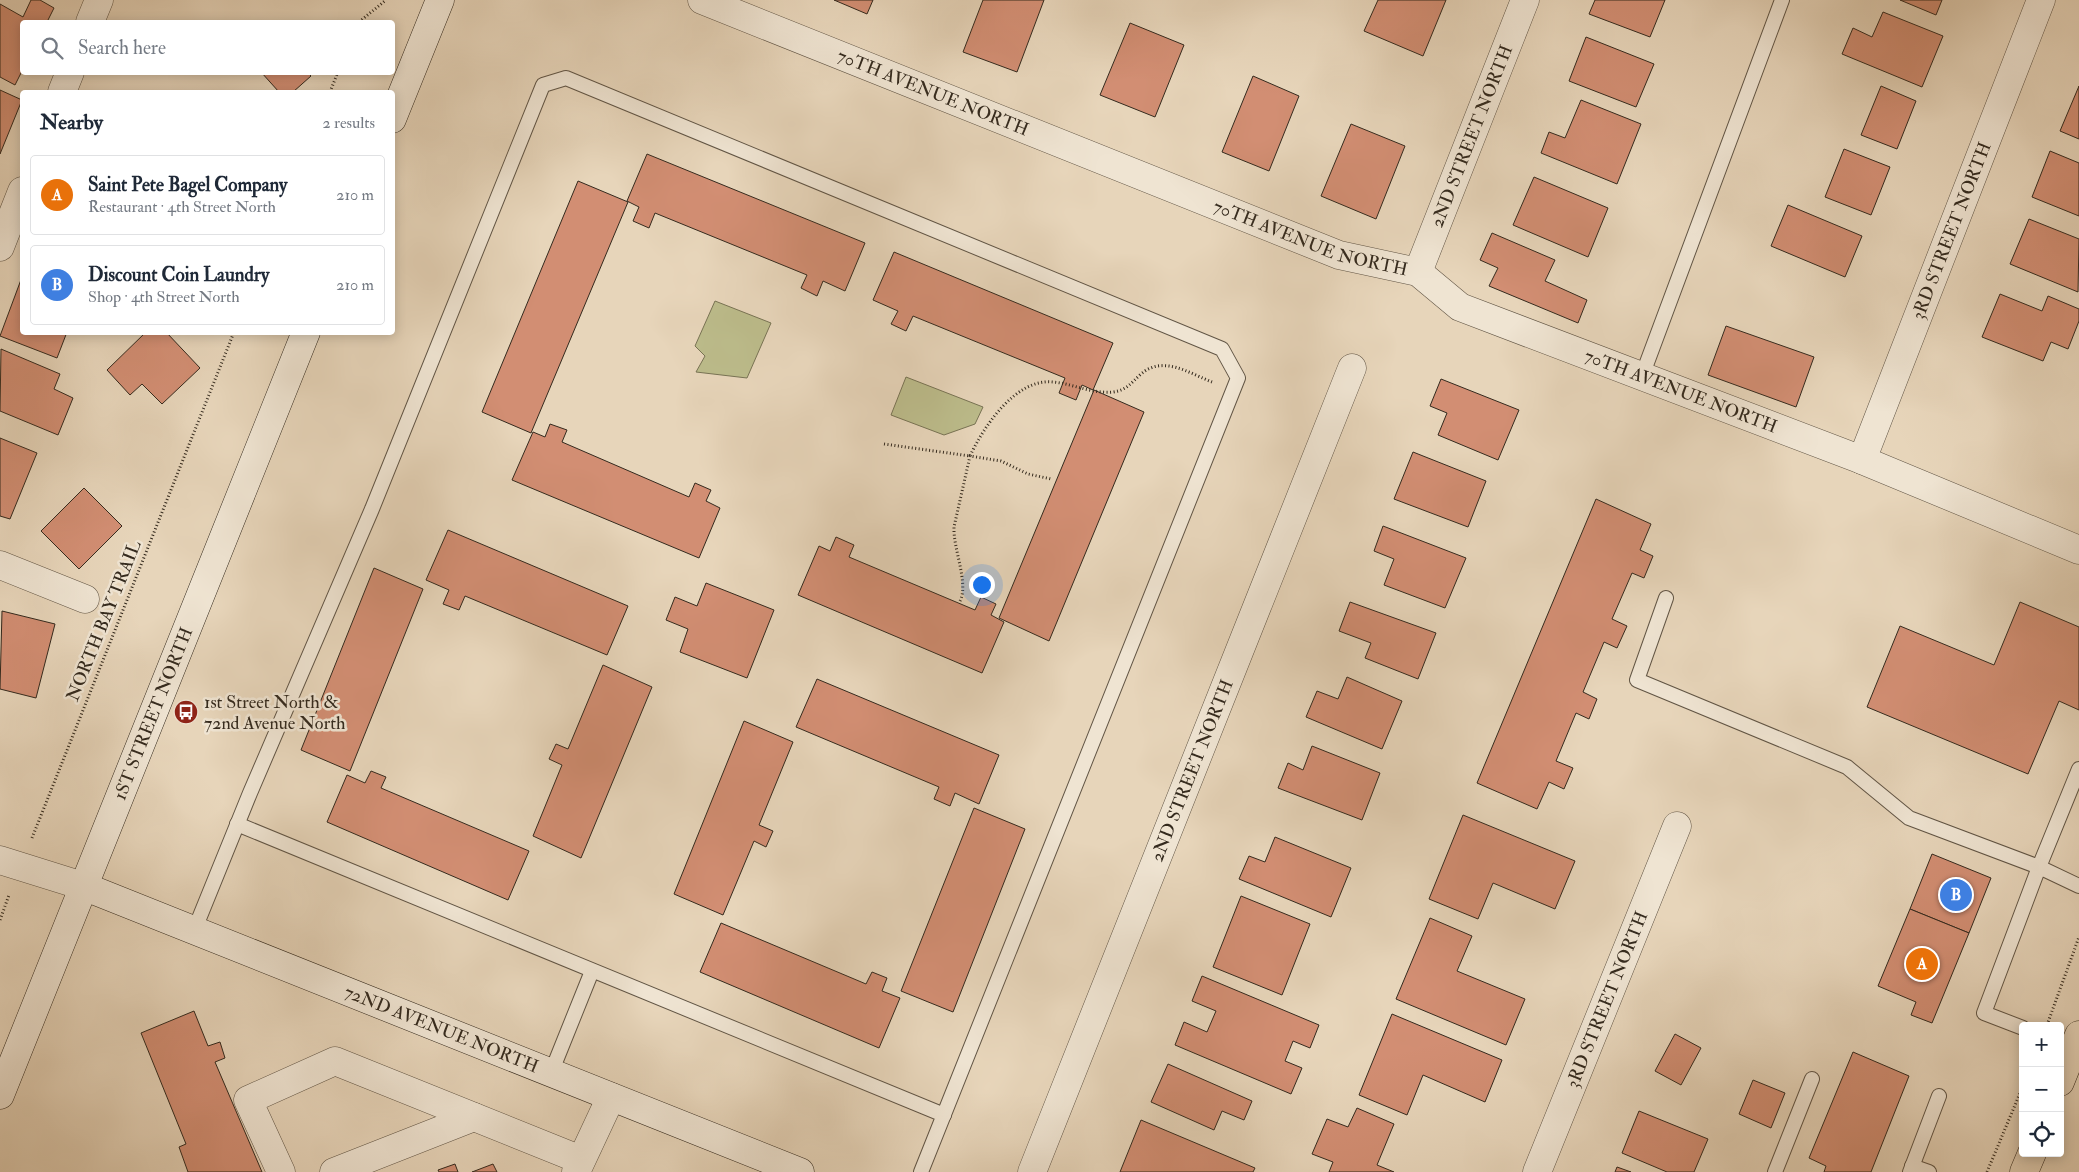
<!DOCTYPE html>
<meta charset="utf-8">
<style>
:root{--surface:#fff;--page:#f2f2f3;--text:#1f2937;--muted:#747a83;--line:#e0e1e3;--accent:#8f2418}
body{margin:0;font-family:"IM FELL Double Pica",serif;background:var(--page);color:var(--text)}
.controls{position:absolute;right:15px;bottom:15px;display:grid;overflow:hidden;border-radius:5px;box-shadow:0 2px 12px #0003}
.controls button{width:45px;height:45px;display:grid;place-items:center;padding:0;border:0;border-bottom:1px solid var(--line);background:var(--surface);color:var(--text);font:25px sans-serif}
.you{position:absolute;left:981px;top:584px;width:18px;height:18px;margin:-12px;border:4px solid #fff;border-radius:50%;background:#1a73e8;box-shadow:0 0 0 8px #1a73e833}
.badge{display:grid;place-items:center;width:32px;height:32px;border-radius:50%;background:var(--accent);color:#fff;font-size:16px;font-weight:700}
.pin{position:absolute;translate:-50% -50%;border:2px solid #fff;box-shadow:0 1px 5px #0006}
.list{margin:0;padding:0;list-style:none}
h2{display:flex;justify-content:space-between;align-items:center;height:65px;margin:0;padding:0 20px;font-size:21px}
h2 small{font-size:16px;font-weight:400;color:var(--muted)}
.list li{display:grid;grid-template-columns:32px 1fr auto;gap:15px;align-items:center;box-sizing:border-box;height:80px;margin:0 10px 10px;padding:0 10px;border:1px solid var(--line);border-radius:5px}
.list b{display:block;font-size:19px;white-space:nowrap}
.list p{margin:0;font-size:16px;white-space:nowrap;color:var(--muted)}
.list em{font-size:16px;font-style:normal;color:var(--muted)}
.icon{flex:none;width:28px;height:28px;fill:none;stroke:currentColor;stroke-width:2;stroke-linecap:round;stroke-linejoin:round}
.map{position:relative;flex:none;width:2079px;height:1172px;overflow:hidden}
.search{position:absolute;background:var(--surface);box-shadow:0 2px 12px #0003;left:20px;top:20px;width:375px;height:55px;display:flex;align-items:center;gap:12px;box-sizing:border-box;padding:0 18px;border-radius:5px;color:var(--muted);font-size:19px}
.panel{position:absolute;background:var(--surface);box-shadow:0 2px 12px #0003;left:20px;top:90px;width:375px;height:245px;border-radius:5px}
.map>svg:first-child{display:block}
</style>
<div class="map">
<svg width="2079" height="1172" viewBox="0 0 2079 1172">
<rect width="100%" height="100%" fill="#e7d5ba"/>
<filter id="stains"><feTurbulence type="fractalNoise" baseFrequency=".004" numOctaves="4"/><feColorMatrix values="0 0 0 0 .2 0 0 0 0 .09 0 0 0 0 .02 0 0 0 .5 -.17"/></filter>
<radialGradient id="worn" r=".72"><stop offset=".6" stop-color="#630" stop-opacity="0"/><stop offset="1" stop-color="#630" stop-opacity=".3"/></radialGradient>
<g fill="#bcbc8b" stroke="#787354">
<polygon points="715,301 771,323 747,378 696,372 705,356 695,346"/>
<polygon points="906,377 983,407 975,424 944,435 891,415"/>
</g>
<g fill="#d28e73" stroke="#342a1e">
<polygon points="31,0 40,0 54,8 47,22 22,22 22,71 15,85 0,77 0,4 23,17"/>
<polygon points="834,0 873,0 867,14"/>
<polygon points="983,0 1044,0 1017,72 963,52"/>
<polygon points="1378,0 1446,0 1423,56 1364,31"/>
<polygon points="1595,0 1665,0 1650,37 1589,14"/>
<polygon points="1900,0 1942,0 1936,15"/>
<polygon points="1883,12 1943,36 1922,87 1842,54 1853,28 1872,37"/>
<polygon points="1130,23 1184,45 1155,117 1100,95"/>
<polygon points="1586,37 1654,64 1636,107 1569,81"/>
<polygon points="261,72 307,72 311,76 293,92 279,92"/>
<polygon points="1253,76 1299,96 1269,171 1222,152"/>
<polygon points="1881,86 1916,101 1897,149 1861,135"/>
<polygon points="2079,86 2079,139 2060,131"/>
<polygon points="0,90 22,100 0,154"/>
<polygon points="1581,100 1641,124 1617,184 1541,153 1549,132 1565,138"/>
<polygon points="1351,124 1405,146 1376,219 1321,196"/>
<polygon points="1844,149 1890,167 1871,215 1825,197"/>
<polygon points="2050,151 2079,163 2079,216 2032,197"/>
<polygon points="647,154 865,243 845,291 823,281 817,296 801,288 807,275 655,213 649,228 633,221 639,207 627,201"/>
<polygon points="1534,177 1608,208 1588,257 1513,225"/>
<polygon points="578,181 628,202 531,433 482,412"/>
<polygon points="1788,205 1862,236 1845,277 1771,246"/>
<polygon points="2029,219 2079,239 2078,292 2010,264"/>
<polygon points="1492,233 1555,260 1545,281 1587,300 1578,323 1489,286 1498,268 1480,260"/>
<polygon points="894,252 1113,343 1093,390 1082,385 1076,400 1059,393 1065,378 913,316 906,331 891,324 898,311 873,300"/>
<polygon points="22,277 22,332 67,332 57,358 0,336"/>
<polygon points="2000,294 2042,311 2048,296 2079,309 2079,321 2068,349 2051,342 2043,361 1982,337"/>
<polygon points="1726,326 1814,357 1796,407 1708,375"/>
<polygon points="146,332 166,332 200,368 162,404 142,384 130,395 107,370"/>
<polygon points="1,349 60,374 54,389 73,398 58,435 0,411"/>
<polygon points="1441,379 1519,410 1498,460 1438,435 1447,413 1430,406"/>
<polygon points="1094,390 1144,412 1049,641 999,618"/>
<polygon points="550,424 567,430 562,442 689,497 695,483 711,490 706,501 720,508 699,558 512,480 533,432 545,437"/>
<polygon points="0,438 37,453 10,519 0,516"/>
<polygon points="1413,452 1486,481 1468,527 1394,499"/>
<polygon points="84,488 122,526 79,569 41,531"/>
<polygon points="1596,499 1651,524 1640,550 1653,556 1644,578 1632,573 1612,619 1627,626 1617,648 1604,642 1583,692 1597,699 1589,719 1576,713 1556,761 1573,768 1564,789 1549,782 1537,809 1477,783"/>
<polygon points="1383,526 1466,558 1445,608 1384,585 1394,559 1374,551"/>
<polygon points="448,530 628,606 607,655 465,596 459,610 443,604 449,590 426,580"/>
<polygon points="836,537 854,545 849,557 975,610 981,597 996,604 991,615 1004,622 982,673 798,595 819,546 830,551"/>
<polygon points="374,568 423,589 350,771 301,750"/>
<polygon points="706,583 774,610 747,678 680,652 688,629 666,620 675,597 697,606"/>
<polygon points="1350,602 1436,633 1418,679 1365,658 1371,643 1339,631"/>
<polygon points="2020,602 2079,627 2079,710 2059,701 2028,774 1867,707 1900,626 1994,665"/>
<polygon points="2,611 55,624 36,698 0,689"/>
<polygon points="603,665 652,687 581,858 533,836 562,765 549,759 556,744 568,749"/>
<polygon points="1347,677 1402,701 1382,749 1306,717 1317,691 1338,699"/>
<polygon points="817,679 999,755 979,804 955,793 950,806 934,799 939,787 796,727"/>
<polygon points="744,721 793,742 759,825 773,831 766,847 754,841 723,915 674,894"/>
<polygon points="1312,746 1380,773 1362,820 1278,788 1288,763 1303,770"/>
<polygon points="371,771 386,777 381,788 529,851 508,900 327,822 347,775 365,783"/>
<polygon points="974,808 1025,829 953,1012 901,991"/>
<polygon points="1463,815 1575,861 1555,909 1493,883 1478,919 1429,899"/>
<polygon points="1275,837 1351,868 1331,917 1239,879 1249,856 1265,862"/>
<polygon points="1932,854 1991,878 1969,933 1910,909"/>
<polygon points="1241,896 1310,924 1282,995 1213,967"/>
<polygon points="1910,909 1969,933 1932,1023 1911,1015 1916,1002 1878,986"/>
<polygon points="1430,918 1472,936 1457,971 1525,999 1506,1045 1396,999"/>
<polygon points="721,923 866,984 872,972 887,978 882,991 900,998 879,1048 700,972"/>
<polygon points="1202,976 1319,1025 1310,1048 1293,1041 1285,1061 1302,1068 1291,1094 1175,1045 1184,1022 1207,1032 1216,1011 1192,1001"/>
<polygon points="194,1011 208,1046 220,1042 225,1058 215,1062 262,1172 188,1172 179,1147 186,1144 141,1033"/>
<polygon points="1392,1014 1502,1060 1485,1102 1423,1075 1407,1115 1359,1095"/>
<polygon points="1675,1034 1701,1048 1681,1085 1655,1071"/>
<polygon points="1853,1052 1909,1076 1871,1172 1824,1172 1826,1166 1809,1158"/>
<polygon points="1168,1064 1252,1101 1244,1120 1222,1111 1214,1130 1151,1102"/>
<polygon points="1753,1080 1785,1093 1771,1128 1739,1114"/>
<polygon points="1357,1108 1394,1124 1377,1165 1394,1172 1329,1172 1333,1162 1312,1154 1327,1119 1348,1127"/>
<polygon points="1639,1111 1708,1139 1694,1172 1667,1172 1622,1153"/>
<polygon points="1141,1120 1255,1168 1253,1172 1120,1172"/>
<polygon points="455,1164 458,1172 439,1172 438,1170"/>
<polygon points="493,1164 497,1172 472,1172"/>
<polygon points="1617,1167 1631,1172 1615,1172"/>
</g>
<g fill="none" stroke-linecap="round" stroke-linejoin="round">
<g stroke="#615545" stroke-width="16">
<g id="lane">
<polyline points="1642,376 1782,0"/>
<polyline points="1666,598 1637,680 1847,767 1909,818 2039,867 2079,769"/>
<polyline points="237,824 944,1115"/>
<polyline points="194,931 250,793 372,509 543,85 566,78 1222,349 1238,378 921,1172"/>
<polyline points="2023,1028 1984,1013 2039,867 2079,886"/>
<polyline points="551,1073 592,971"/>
<polyline points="1912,1166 1929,1172"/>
<polyline points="1775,1172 1812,1079"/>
<polyline points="1910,1172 1939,1096"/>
</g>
</g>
<g stroke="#615545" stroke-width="29">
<g id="street">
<path id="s1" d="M702,0L1339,255L1418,272L1460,307L1862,460L2079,550"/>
<polyline points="90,22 99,0"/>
<polyline points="62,92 70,72"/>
<polyline points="0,247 22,191"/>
<path id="s2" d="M1418,272L1525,0"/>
<path id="s3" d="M1862,460L2041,0"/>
<polyline points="0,565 85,599"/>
<polyline points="0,860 83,886"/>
<polyline points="281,1172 248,1100 335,1061 581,1160"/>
<polyline points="334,1172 474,1117"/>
<polyline points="576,1172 611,1097"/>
<path id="s4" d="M1032,1172L1352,368"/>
<path id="s5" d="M1537,1172L1677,826"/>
</g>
</g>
<g stroke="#342a1e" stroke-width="29">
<g id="secondary">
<polyline points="392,119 440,0"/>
<path id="s6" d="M83,886L800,1172"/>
<path id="s7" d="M0,1095L306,332"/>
</g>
</g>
<g stroke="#342a1e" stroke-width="29">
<g id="primary">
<polyline points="2060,1082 2079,1035"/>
<polyline points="2024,1172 2032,1153"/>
</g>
</g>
<g stroke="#342a1e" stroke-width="3" stroke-dasharray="1 2.5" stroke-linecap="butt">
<polyline points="359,22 386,0"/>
<polyline points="330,92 338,72"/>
<path d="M884,444L970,456C984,426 1016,378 1053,382C1074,384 1092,394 1113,392C1127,390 1131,383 1141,374C1163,355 1189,373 1212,382"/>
<path d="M960,601C969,583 953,549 954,527L970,456L1001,461L1028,474L1051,479"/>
<polyline points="32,838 234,332"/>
<polyline points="0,920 9,895"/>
<polyline points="2047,1025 2079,937"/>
<polyline points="1987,1172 2023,1086"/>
</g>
<use href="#lane" stroke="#efe4d2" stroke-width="14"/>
<use href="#street" stroke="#efe4d2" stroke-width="28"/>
<use href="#secondary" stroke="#efe4d2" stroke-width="28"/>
<use href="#primary" stroke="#e7d5ba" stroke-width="28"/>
</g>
<defs>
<g id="bus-disc" transform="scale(1.25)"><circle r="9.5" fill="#8f2418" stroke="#efe4d2"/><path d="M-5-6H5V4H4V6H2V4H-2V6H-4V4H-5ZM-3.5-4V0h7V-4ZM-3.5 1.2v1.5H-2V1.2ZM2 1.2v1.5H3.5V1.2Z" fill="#fff"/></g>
</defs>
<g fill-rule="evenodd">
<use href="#bus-disc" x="186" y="712"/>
</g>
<g text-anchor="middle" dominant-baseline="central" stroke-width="5" stroke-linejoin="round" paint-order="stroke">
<g font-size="18" fill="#342a1e" stroke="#efe4d2">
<text stroke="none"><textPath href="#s1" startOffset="249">70TH AVENUE NORTH</textPath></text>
<text stroke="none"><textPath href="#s2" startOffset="146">2ND STREET NORTH</textPath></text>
<text stroke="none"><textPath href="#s3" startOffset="246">3RD STREET NORTH</textPath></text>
<text stroke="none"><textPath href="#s1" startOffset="654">70TH AVENUE NORTH</textPath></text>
<text stroke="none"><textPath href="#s1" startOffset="1058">70TH AVENUE NORTH</textPath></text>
<text transform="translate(104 621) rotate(-68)">NORTH BAY TRAIL</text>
<text stroke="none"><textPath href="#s7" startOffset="411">1ST STREET NORTH</textPath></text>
<text stroke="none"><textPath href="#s4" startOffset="432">2ND STREET NORTH</textPath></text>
<text stroke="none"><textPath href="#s5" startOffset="186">3RD STREET NORTH</textPath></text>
<text stroke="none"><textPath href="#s6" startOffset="386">72ND AVENUE NORTH</textPath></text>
</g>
<g font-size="18" fill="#342a1e" stroke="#efe4d2" text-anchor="start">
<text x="204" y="702">1st Street North &amp;<tspan x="204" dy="21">72nd Avenue North</tspan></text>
</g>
</g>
<rect width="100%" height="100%" filter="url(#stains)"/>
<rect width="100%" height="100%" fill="url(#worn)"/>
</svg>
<div class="controls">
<button>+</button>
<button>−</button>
<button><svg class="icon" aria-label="locate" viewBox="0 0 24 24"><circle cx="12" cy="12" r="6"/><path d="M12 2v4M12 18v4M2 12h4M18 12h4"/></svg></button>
</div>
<div class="you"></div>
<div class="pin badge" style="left:1922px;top:964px;background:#e8710a">A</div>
<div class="pin badge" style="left:1956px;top:895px;background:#3f7fe0">B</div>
<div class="search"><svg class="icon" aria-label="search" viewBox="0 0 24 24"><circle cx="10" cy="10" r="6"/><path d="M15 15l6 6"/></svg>Search here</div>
<section class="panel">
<h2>Nearby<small>2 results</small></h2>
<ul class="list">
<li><span class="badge" style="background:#e8710a">A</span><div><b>Saint Pete Bagel Company</b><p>Restaurant · 4th Street North</p></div><em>210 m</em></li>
<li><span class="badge" style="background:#3f7fe0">B</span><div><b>Discount Coin Laundry</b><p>Shop · 4th Street North</p></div><em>210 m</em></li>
</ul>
</section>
</div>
